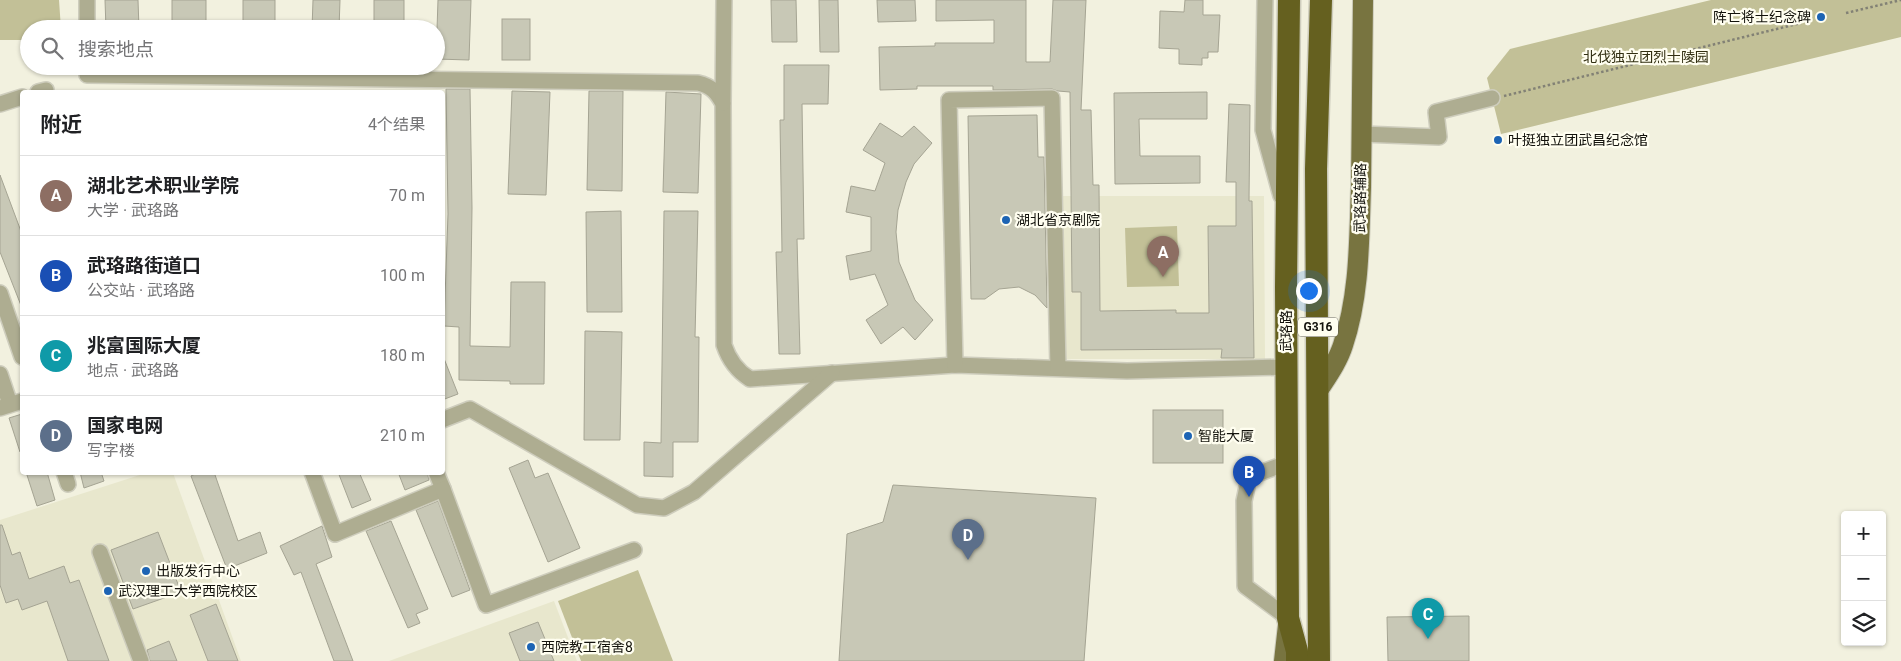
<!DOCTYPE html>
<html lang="zh">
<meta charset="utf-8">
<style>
:root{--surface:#fff;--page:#f6f6f6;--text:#202124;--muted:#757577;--line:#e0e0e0;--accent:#1d64b4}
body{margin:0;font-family:Roboto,"Noto Sans SC",sans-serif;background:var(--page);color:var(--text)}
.controls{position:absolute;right:15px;bottom:15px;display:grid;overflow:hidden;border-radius:5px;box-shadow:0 1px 4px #0004}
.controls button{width:45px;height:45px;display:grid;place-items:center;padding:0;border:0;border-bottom:1px solid var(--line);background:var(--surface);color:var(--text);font:25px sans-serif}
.you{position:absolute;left:1308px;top:290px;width:18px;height:18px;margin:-12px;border:4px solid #fff;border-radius:50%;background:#1a73e8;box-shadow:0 0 0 8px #1a73e833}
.badge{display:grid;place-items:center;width:32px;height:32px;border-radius:50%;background:var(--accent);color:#fff;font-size:16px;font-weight:700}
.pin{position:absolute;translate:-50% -41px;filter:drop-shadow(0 1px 2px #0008)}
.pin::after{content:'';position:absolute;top:26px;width:18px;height:15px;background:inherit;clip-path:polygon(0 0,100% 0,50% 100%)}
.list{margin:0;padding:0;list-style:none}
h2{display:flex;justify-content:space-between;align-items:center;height:65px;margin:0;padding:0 20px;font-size:21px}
h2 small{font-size:16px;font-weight:400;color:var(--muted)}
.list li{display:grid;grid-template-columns:32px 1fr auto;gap:15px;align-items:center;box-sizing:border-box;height:80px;padding:0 20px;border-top:1px solid var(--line)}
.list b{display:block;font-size:19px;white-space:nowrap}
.list p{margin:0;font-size:16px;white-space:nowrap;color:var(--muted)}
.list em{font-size:16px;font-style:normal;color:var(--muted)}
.icon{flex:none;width:28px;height:28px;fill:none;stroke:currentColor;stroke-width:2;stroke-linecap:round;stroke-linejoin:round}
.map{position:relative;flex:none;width:1901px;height:661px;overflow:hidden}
.search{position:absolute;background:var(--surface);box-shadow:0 1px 4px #0004;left:20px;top:20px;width:425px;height:55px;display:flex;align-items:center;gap:12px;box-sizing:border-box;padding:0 18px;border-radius:28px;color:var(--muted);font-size:19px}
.panel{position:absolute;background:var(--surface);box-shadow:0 1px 4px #0004;left:20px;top:90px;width:425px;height:385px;border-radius:5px}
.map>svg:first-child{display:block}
</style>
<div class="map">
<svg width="1901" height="661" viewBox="0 0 1901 661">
<rect width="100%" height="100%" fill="#f2f1df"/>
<g fill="#e8e7cd">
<polygon points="1061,196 1264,196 1265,359 1062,359"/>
<polygon points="146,473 173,473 241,661 0,661 0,520"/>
<polygon points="554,601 577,661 389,661"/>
</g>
<g fill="#c2c097">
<polygon points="0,0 59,0 61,29 29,29 29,40 0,40"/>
<polygon points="1711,0 1901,0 1901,37 1501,134 1487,78 1510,49"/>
<polygon points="1177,226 1179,286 1127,287 1125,228"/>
<polygon points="638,570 673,661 581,661 558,601"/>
</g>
<g fill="#c8c8b6" stroke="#a5a493">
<polygon points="105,0 138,0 139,29 106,29"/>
<rect x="172" y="0" width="34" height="29"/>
<rect x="243" y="0" width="32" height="29"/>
<polygon points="313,0 340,0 339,29 312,29"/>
<rect x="374" y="0" width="30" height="29"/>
<polygon points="438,0 471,0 469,60 436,59"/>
<polygon points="771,0 796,0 797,42 772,42"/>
<polygon points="819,0 838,0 839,52 820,52"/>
<polygon points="877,0 915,0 916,21 878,22"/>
<polygon points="936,0 1026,0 1026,62 1050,62 1053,0 1086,0 1081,110 1091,110 1093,185 1099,185 1100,311 1176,310 1176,313 1209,313 1208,226 1236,226 1236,182 1226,182 1229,104 1250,105 1249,201 1252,201 1254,358 1221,358 1222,349 1081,350 1081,292 1072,292 1070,92 1058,91 1052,89 993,90 993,86 917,86 917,89 880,90 879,47 935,46 935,43 994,43 994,20 936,21"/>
<polygon points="1185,0 1203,0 1203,15 1220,15 1218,52 1208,52 1208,58 1202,58 1202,65 1179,64 1179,49 1159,48 1160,11 1184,12"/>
<rect x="502" y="19" width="28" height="41"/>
<polygon points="784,65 829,65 828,104 802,104 804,239 797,239 800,354 779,354 776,252 782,252 780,120 784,120"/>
<polygon points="446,89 470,89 472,208 470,346 510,347 511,282 545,282 544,384 510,384 510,381 459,380 459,327 444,326 448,214"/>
<polygon points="512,91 550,92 546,195 508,194"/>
<polygon points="589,91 623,91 622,191 587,190"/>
<polygon points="666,92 701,94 698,193 663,192"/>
<polygon points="1207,92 1207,119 1139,119 1140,156 1200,156 1200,183 1115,184 1114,93"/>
<polygon points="1037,115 1038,157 1044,157 1047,308 1035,295 1019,287 999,289 985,299 971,299 968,116"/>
<polygon points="880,123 902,137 914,126 932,143 914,164 906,182 898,210 896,232 899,262 915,300 933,320 915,340 903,327 881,344 866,320 888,305 875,274 850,280 846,256 871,251 871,217 846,212 851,186 875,191 885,163 863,150"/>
<polygon points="0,175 22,234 22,308 0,252"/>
<polygon points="621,211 622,312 587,312 586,212"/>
<polygon points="664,211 698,211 695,337 699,337 698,442 673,442 673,477 644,476 644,442 661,443"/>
<polygon points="585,331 622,332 620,440 584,440"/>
<polygon points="443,356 458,394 442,400 442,357"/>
<rect x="1153" y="410" width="70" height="53"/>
<polygon points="22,414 22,452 20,452 9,418"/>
<polygon points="528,460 535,478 548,473 580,548 548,562 509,468"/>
<polygon points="26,472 47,472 55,500 37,506"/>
<polygon points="80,472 101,472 104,481 84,488"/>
<polygon points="199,472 214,472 238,541 260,532 267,553 227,569 191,476"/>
<polygon points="338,472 359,472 371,500 352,508"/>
<polygon points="398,472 427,472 429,480 405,490"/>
<polygon points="893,485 1096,498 1084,661 839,661 847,534 883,522"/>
<polygon points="438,501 470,590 452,597 416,510"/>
<polygon points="391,521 428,609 416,614 420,623 408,628 366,531"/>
<polygon points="0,525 2,525 12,555 20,552 29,579 64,566 70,583 79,580 109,661 68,661 47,601 22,610 18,599 6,603 0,585"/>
<polygon points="322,526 332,557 316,564 353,661 334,661 301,572 294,575 280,546"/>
<polygon points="158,532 181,592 133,609 111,550"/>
<polygon points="216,604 238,661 208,661 190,615"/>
<polygon points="1469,616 1469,661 1388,661 1387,617"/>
<polygon points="538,622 554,661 520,661 509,633"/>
<polygon points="169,641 177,661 150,661 147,650"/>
</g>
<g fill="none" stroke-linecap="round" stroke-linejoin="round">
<g stroke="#cecdbd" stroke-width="18">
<g id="minor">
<polyline points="87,0 87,29"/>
<polyline points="1265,0 1263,130 1281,196"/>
<path d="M87,66V75L698,83C711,86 717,92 723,104L724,345C729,360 737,371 750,379L955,365L1127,371L1286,367"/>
<polyline points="38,92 46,90"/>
<polyline points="723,103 724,0"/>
<polyline points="0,104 22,97"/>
<polyline points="1362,134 1439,137 1436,112 1492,98"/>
<polyline points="0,293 22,357"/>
<polyline points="955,365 949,100 1052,98 1058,368"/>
<polyline points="0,374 10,404"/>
<polyline points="0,408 22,401"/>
<polyline points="442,420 470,409 637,505 664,508 694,492 832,373"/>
<polyline points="1287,463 1249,477 1244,501 1245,586 1288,618"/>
<polyline points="64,472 68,484"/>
<polyline points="312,472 335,534 443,489 436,472"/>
<polyline points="443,489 486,605 634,550"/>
<polyline points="100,552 141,661"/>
</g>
</g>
<g stroke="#cecdbd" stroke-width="22">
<g id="major">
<path d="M1319,389C1328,375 1338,361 1343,345C1360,294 1359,240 1361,187C1362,125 1362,62 1363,0"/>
<polyline points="1284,661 1288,625"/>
</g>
</g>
<g stroke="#cecdbd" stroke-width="25">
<g id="highway">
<polyline points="1289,0 1286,287 1288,618 1297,651 1297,661"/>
<polyline points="1319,661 1316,169 1321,0"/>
</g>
</g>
<g stroke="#828175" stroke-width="2.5" stroke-dasharray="2.5 2.5" stroke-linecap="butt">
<polyline points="1846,13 1901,0"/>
<polyline points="1504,96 1801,23"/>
</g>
<use href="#minor" stroke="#aead91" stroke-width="15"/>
<use href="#major" stroke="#787440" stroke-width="20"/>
<use href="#highway" stroke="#65601f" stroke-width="22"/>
</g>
<g fill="#1d64b4" stroke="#fffef0" stroke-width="2">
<circle cx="1821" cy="17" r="5"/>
<circle cx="1498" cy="140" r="5"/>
<circle cx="1006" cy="220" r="5"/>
<circle cx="1188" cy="436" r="5"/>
<circle cx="146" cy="571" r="5"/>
<circle cx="108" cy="591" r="5"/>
<circle cx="531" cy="647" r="5"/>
</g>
<g text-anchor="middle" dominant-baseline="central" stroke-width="4.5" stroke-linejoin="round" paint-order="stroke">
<rect fill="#fffef0" stroke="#5a5950" stroke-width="1" x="1298" y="317.5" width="40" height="19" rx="4"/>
<g font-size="12" font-weight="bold" fill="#13120c">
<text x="1318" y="327">G316</text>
</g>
<g font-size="14" fill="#13120c" stroke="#fffef0" text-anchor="start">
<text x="1811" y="17" text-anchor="end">阵亡将士纪念碑</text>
<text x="1508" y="140">叶挺独立团武昌纪念馆</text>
<text x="1016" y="220">湖北省京剧院</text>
<text x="1198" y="436">智能大厦</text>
<text x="156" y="571">出版发行中心</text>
<text x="118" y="591">武汉理工大学西院校区</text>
<text x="541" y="647">西院教工宿舍8</text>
</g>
<g font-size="14" fill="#322f12" stroke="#fffef0">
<text x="1646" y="57">北伐独立团烈士陵园</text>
</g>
<g font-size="14" fill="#13120c" stroke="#fffef0">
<text transform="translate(1360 198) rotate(-89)">武珞路辅路</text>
<text transform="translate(1286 331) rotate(-90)">武珞路</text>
</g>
</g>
</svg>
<div class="controls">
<button>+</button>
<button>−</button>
<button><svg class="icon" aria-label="layers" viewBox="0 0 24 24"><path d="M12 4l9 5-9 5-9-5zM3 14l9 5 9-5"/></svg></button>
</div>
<div class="you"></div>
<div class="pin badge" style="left:1163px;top:277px;background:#8d6e63">A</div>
<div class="pin badge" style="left:1249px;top:497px;background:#1a4fb4">B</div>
<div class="pin badge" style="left:1428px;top:639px;background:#0f9aa8">C</div>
<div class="pin badge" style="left:968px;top:560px;background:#5c6f8a">D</div>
<div class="search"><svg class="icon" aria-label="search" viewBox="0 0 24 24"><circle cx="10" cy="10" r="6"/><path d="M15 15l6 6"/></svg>搜索地点</div>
<section class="panel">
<h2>附近<small>4个结果</small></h2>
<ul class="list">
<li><span class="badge" style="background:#8d6e63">A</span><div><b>湖北艺术职业学院</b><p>大学 · 武珞路</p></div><em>70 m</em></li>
<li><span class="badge" style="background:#1a4fb4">B</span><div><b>武珞路街道口</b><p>公交站 · 武珞路</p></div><em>100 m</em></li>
<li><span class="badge" style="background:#0f9aa8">C</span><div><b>兆富国际大厦</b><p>地点 · 武珞路</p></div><em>180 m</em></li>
<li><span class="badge" style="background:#5c6f8a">D</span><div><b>国家电网</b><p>写字楼</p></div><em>210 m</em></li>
</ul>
</section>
</div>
